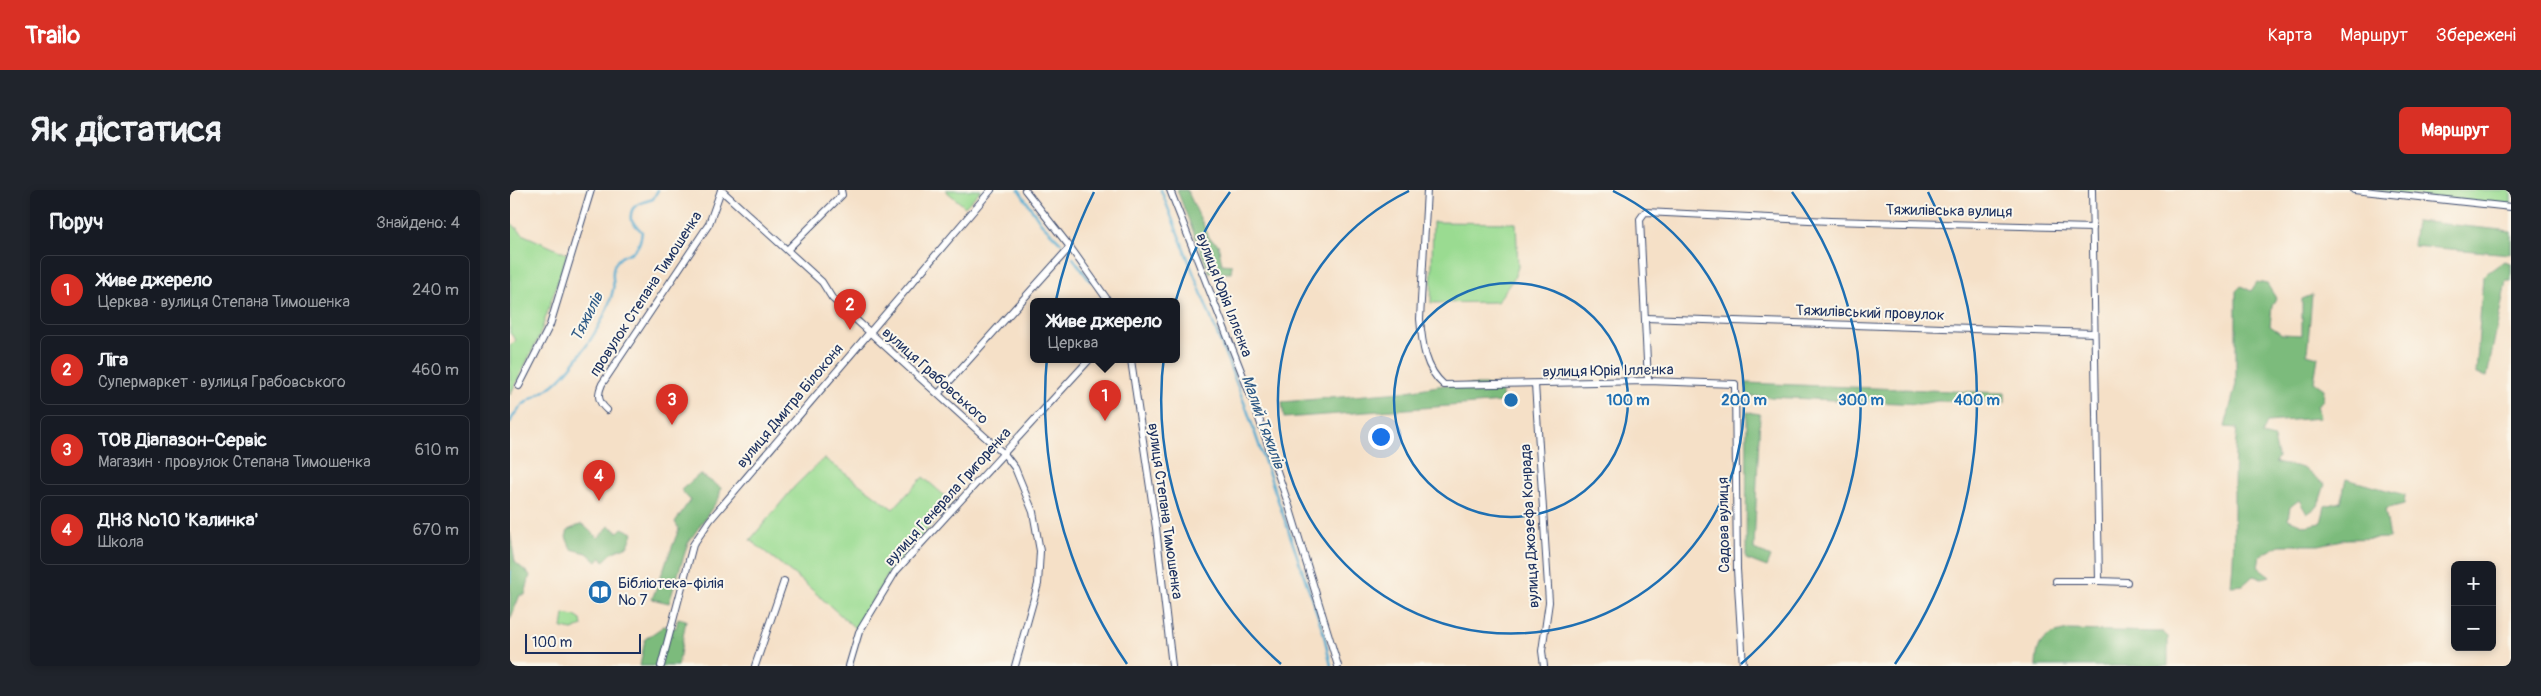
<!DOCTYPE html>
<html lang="uk">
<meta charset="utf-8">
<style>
:root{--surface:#171b24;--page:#20242c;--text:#f1f3f6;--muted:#9ea1a6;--line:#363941;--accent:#d93025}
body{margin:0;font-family:Pangolin,sans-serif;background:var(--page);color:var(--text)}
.controls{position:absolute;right:15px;bottom:15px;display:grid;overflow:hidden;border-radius:8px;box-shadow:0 2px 8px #0003}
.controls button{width:45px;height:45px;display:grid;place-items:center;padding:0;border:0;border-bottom:1px solid var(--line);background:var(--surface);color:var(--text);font:25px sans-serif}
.scale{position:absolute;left:15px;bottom:12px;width:116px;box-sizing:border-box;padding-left:5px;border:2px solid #1b2f5e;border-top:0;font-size:14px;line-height:18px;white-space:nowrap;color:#1b2f5e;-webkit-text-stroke:4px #fbf7ec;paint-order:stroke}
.you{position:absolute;left:870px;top:246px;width:18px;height:18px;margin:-12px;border:4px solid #fff;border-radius:50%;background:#1a73e8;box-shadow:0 0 0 8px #1a73e833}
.badge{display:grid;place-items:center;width:32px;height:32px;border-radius:50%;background:var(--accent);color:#fff;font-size:16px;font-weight:700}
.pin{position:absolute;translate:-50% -41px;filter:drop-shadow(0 1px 2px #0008)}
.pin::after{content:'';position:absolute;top:26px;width:18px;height:15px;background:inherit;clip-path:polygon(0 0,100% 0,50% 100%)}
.popup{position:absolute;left:520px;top:108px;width:150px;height:65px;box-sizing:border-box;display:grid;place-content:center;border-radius:8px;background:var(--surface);filter:drop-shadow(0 1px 4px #0005);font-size:16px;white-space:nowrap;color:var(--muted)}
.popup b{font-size:19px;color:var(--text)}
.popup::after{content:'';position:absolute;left:50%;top:100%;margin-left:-10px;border:10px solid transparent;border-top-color:var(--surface)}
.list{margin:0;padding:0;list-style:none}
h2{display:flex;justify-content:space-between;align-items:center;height:65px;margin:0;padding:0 20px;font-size:21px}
h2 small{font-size:16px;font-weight:400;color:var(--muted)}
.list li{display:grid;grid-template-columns:32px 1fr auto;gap:15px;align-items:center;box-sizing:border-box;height:70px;margin:0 10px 10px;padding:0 10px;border:1px solid var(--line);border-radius:8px}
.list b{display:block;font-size:19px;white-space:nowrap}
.list p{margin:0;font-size:16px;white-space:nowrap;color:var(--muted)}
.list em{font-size:16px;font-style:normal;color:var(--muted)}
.map{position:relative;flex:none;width:2001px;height:476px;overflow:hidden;border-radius:8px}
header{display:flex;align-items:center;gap:30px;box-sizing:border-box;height:70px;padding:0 25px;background:var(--accent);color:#fff}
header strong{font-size:24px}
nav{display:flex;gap:28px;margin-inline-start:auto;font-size:18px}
.intro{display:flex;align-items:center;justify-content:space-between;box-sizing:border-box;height:120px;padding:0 30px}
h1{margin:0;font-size:35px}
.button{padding:12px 22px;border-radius:8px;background:var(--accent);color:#fff;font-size:18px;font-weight:700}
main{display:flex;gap:30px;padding:0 30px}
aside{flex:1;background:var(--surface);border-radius:8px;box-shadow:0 2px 8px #0003}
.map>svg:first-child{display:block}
</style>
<header>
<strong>Trailo</strong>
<nav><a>Карта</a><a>Маршрут</a><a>Збережені</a></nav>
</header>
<div class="intro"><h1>Як дістатися</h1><a class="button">Маршрут</a></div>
<main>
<aside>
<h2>Поруч<small>Знайдено: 4</small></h2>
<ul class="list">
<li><span class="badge">1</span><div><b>Живе джерело</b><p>Церква · вулиця Степана Тимошенка</p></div><em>240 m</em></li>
<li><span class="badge">2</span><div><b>Ліга</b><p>Супермаркет · вулиця Грабовського</p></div><em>460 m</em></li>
<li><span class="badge">3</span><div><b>ТОВ Діапазон-Сервіс</b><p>Магазин · провулок Степана Тимошенка</p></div><em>610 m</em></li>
<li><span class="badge">4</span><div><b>ДНЗ №10 'Калинка'</b><p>Школа</p></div><em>670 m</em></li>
</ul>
</aside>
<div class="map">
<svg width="2001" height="476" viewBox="0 0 2001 476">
<rect width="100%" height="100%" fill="#fbf7ec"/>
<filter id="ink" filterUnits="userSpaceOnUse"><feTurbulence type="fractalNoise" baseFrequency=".02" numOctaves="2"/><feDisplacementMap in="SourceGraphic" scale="10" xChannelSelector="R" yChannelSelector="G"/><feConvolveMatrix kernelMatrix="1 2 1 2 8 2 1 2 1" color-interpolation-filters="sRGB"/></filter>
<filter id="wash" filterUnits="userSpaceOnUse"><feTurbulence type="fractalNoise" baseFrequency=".0096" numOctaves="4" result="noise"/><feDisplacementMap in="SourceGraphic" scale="20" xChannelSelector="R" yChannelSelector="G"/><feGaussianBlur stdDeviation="1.12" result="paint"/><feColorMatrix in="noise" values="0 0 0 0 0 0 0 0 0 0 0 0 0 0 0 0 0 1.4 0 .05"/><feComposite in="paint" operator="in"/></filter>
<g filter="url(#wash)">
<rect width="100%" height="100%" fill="#f5e0c7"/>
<g fill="#9adb91" stroke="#5a8578">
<polygon points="435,0 471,0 455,17"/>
<polygon points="1861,0 2001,0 2001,17"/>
<polygon points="0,32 14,45 57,64 29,147 0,205 0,156 6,150 0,143"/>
<polygon points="923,32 1006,33 1008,77 1004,88 987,112 921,113"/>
<polygon points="314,268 383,319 413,287 442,312 379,382 346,439 291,390 240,350 285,296"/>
<polygon points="54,424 65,426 71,430 72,436 62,440 52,438"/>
</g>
<g fill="#7bbb7b" stroke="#4b756c">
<polygon points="667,0 677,0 700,49 708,54 712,74 722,75 721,83 699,82"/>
<polygon points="1906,31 2001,41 2001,64 1903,56"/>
<polygon points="1994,71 2001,73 2001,91 1996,91 1977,187 1966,184 1973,86"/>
<path d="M1747,92L1757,94L1766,108L1762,116L1760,136L1772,144L1792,145V109L1802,105L1797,164L1808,167L1804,192L1814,199L1813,210L1807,215L1810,228L1757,232L1752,245L1764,248L1768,267L1765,272C1775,277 1783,274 1792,278C1801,281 1806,290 1815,294L1808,316L1797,324L1789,310L1780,317L1778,329L1795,336L1811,333L1815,316L1831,312L1836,289L1895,305L1894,314L1875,319L1880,348L1836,349L1809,355H1770L1750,366L1748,377L1760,386L1752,388L1743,386L1733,395L1721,396C1727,343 1721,291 1727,238L1715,237L1726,194V101L1731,96L1741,101Z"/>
<polygon points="1236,193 1495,203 1495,213 1428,211 1409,214 1237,206"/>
<polygon points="934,195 991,195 993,212 774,228 772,212 891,202"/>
<polygon points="1237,222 1250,224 1244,359 1261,367 1257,377 1236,369"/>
<polygon points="190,284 211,298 209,308 178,353 159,413 142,409 169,339 165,332 180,310 171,300"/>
<polygon points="72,334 88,348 99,336 108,342 112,338 123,343 118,356 103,362 94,371 91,367 87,372 77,363 61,359 56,347 58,340"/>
<polygon points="0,343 5,372 20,385 15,405 10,405 0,430"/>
<polygon points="168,428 176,430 168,476 130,476 135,449 154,436 166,438"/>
<path d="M1558,440L1653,442L1658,447V476H1526C1527,451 1533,445 1558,440Z"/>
</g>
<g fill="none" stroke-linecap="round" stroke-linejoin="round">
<g stroke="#53aad0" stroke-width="2.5">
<polyline points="509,0 531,33 551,53"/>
<polyline points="651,0 737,220 813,441 821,476"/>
<polyline points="563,68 580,91"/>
<path d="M0,233C8,212 26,208 42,196C53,188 64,173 72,162C85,144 98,122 103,100C105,92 100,82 105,74C114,58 128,71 132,42L121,30C119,14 131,13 143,9L148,0"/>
<polyline points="0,382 0,392"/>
</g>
</g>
</g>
<g filter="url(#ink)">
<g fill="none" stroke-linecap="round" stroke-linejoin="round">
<g stroke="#3c4a6e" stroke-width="8">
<g id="minor">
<polyline points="211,0 312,92 322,108 495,265 505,278 523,322 530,361 528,394 505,476"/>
<polyline points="515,0 560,57 599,112"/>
<polyline points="660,0 744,214 779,316 828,476"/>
<path d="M917,0L910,129C912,153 915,179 934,195L1138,191L1225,194L1227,379L1233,476"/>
<polyline points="1582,0 1589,391 1617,392"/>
<polyline points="1844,0 2001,17"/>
<polyline points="278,59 332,5 331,0"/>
<polyline points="1135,128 1584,143"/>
<polyline points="621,170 646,338 662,476"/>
<polyline points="1138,191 1130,29 1135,22 1320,31 1583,38"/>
<polyline points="1025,194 1039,412 1032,461 1034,476"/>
<polyline points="9,196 40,135 81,0"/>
<polyline points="429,203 560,57"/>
<path d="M97,220C88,212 87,205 92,194L199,34L211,0"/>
<polyline points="1546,391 1589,391"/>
<polyline points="151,476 183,355 200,330 481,0"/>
<polyline points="245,476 274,391"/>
<polyline points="339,476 349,442 386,381 579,170"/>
</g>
</g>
<use href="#minor" stroke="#fff" stroke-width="6"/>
</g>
</g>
<g fill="none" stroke="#1f6fb2" stroke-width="2.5">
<circle cx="1001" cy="210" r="117"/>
<path d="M1103 1A233 233 0 1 1 899 1"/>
<path d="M771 474A350 350 0 0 1 720 2M1282 2A350 350 0 0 1 1231 474"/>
<path d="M617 474A466 466 0 0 1 584 2M1418 2A466 466 0 0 1 1385 474"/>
</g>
<defs>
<g id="library-disc" transform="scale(1.25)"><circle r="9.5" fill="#1f6fb2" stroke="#fbf7ec"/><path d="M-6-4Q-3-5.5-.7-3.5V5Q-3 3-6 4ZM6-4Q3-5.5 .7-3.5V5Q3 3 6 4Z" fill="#fff"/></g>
</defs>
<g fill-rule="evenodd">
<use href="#library-disc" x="90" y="402"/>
</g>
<g text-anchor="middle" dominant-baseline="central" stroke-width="4" stroke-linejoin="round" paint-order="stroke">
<g font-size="15" fill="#1b2f5e" stroke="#fbf7ec">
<text transform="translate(1439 21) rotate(1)">Тяжилівська вулиця</text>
<text transform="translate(136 104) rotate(-57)">провулок Степана Тимошенка</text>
<text transform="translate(714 105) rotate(69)">вулиця Юрія Іллєнка</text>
<text transform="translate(1360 123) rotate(2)">Тяжилівський провулок</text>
<text transform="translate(1098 181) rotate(-1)">вулиця Юрія Іллєнка</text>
<text transform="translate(425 186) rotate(42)">вулиця Грабовського</text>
<text transform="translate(280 216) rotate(-50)">вулиця Дмитра Білоконя</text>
<text transform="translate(438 307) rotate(-48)">вулиця Генерала Григоренка</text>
<text transform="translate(655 321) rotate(82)">вулиця Степана Тимошенка</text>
<text transform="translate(1214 335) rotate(-91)">Садова вулиця</text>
<text transform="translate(1020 336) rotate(-93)">вулиця Джозефа Конрада</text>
</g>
<g font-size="15" fill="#1b2f5e" stroke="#fbf7ec" text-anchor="start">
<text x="108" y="393">Бібліотека-філія<tspan x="108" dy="17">№ 7</tspan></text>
</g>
<g font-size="16" font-style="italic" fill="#2f5a86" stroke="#fbf7ec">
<text transform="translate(77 127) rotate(-63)">Тяжилів</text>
<text transform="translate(753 232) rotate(70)">Малий Тяжилів</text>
</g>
</g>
<circle cx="1001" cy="210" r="8" fill="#1f6fb2" stroke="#fbf7ec" stroke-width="2.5"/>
<g font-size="15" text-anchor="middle" font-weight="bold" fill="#1f6fb2" stroke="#fbf7ec" stroke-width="4" stroke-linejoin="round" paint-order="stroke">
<text x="1118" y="215">100 m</text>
<text x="1234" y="215">200 m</text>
<text x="1351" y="215">300 m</text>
<text x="1467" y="215">400 m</text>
</g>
</svg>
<div class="controls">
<button>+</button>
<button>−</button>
</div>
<div class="scale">100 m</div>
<div class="you"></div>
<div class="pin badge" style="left:595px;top:231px">1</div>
<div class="popup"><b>Живе джерело</b>Церква</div>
<div class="pin badge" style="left:340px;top:140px">2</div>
<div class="pin badge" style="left:162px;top:235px">3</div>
<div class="pin badge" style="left:89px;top:311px">4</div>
</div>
</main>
